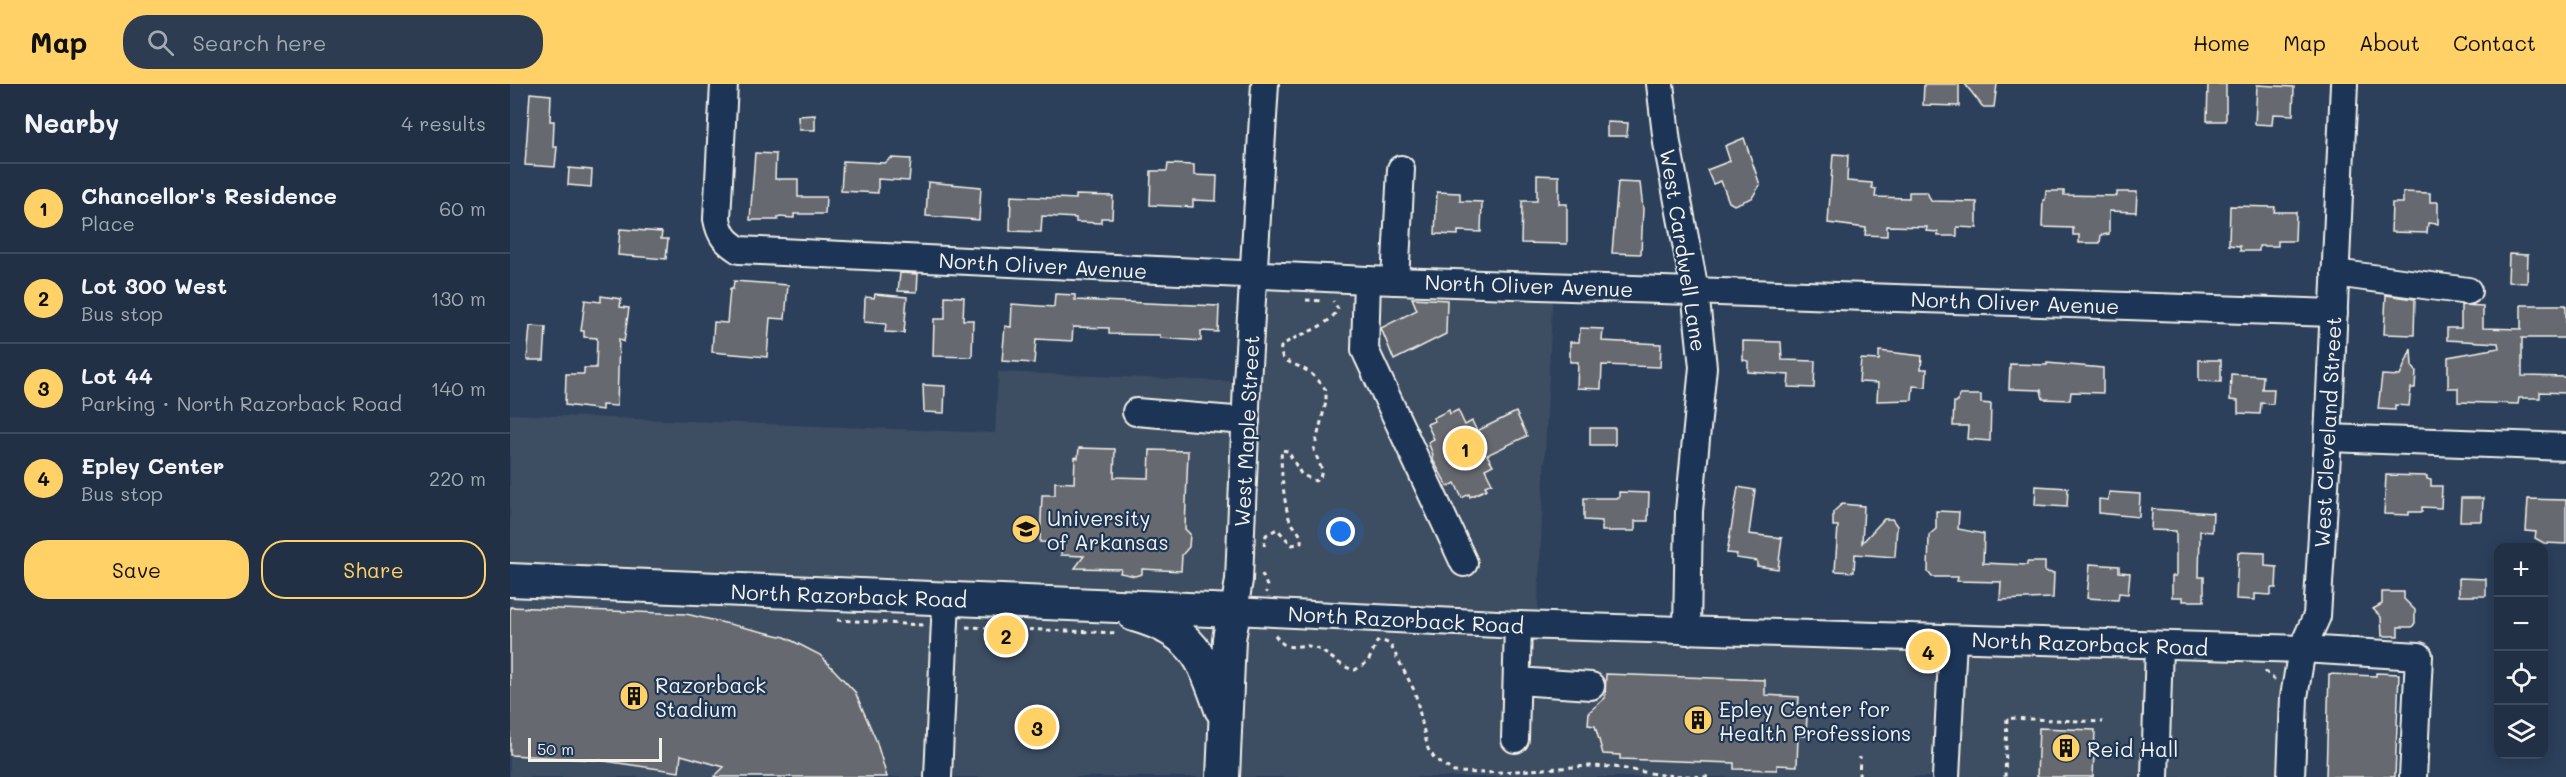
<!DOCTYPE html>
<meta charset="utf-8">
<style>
:root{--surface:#213045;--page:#2d3c50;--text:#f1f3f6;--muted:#a2a9b3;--line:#3e4b5e;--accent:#ffd166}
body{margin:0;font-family:Mali,sans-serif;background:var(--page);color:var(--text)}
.controls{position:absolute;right:18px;bottom:18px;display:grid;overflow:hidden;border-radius:12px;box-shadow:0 3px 15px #0003}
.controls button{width:54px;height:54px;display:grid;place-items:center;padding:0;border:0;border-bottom:2px solid var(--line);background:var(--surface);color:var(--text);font:30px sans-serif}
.scale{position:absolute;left:18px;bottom:15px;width:134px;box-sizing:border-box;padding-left:6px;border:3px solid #f4f1e8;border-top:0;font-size:16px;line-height:21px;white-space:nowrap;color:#f4f1e8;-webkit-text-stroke:4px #1d3557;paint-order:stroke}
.you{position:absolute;left:831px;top:448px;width:21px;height:21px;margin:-15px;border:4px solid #fff;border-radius:50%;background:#1a73e8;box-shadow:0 0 0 9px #1a73e833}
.badge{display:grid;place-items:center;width:39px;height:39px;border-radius:50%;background:var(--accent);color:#111;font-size:20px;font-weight:700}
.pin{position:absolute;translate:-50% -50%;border:3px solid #fff;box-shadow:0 2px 6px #0006}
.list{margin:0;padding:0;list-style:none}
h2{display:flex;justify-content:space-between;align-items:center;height:78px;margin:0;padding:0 24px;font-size:26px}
h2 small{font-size:20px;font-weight:400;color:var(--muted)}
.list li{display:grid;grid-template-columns:39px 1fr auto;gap:18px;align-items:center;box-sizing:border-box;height:90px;padding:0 24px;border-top:2px solid var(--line)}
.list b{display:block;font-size:22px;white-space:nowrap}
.list p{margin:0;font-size:20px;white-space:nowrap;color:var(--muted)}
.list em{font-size:20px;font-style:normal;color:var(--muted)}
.actions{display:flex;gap:12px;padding:18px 24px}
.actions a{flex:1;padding:14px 0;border:2px solid var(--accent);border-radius:24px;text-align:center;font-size:21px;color:var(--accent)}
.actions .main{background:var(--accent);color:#111}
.icon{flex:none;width:33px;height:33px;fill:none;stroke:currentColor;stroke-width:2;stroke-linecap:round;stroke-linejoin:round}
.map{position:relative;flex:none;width:2056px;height:693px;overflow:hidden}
header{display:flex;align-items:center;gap:36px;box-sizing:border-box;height:84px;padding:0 30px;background:var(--accent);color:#111}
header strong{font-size:28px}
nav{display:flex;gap:33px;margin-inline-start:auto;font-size:21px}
.search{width:420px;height:54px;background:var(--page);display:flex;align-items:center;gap:15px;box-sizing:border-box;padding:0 21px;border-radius:24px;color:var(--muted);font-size:22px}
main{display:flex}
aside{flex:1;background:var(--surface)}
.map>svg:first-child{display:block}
</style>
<header>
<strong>Map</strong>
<div class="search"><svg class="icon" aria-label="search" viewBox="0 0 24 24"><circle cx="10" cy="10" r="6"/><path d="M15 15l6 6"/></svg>Search here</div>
<nav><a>Home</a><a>Map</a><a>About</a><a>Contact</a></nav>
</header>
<main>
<aside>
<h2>Nearby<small>4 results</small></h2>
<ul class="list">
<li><span class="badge">1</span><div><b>Chancellor's Residence</b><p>Place</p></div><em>60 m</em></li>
<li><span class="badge">2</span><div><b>Lot 300 West</b><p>Bus stop</p></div><em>130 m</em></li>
<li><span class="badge">3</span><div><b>Lot 44</b><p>Parking · North Razorback Road</p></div><em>140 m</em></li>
<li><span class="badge">4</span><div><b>Epley Center</b><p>Bus stop</p></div><em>220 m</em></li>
</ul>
<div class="actions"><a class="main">Save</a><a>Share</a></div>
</aside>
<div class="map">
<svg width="2056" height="693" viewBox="0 0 2056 693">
<rect width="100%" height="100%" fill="#2c405c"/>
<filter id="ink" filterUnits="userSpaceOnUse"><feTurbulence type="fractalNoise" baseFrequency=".0167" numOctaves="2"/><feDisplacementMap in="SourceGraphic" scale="12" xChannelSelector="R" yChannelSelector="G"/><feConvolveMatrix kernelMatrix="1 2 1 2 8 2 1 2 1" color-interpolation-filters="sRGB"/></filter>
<g filter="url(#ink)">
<polygon fill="#3d4d62" points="743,191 1043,202 1027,541 1792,565 1781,693 0,693 0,330 485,349 488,288 737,298"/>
<g fill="#666a70" stroke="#f4f1e8" stroke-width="1.5">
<polygon points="1414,0 1449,0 1449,22 1413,21"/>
<polygon points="1455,0 1487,0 1484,23 1473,23"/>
<polygon points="1698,0 1716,0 1716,37 1697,37"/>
<polygon points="1747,1 1784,3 1783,31 1763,30 1762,41 1745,40"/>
<polygon points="20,9 41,11 40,37 44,37 43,63 47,63 45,83 15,81"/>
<polygon points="305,31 305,46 289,46 288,32"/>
<polygon points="1097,38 1118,39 1117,52 1097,52"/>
<polygon points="1234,54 1250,101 1242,114 1224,121 1219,118 1211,97 1203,100 1197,86 1220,77 1215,62"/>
<polygon points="245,69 266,70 265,95 288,95 288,113 316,113 315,130 284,130 284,134 268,133 268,136 240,136"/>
<polygon points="1323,70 1338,71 1337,97 1362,99 1362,104 1366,105 1365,113 1399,114 1399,108 1417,108 1421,117 1467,118 1467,144 1447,143 1447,152 1428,152 1428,148 1416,147 1417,143 1377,142 1377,152 1355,151 1356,144 1318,139"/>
<polygon points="381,74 401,75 399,97 368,95 368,109 331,107 333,77 375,79"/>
<polygon points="658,80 684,81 684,91 707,92 706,117 683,116 683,123 640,121 641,87 657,87"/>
<polygon points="59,84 82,86 81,103 58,101"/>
<polygon points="1027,91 1049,92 1049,120 1057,120 1057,160 1011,159 1012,117 1027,117"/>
<polygon points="418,98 471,103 469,136 416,132"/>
<polygon points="1108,98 1130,99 1133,125 1131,170 1102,169"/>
<polygon points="1536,107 1554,107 1554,111 1607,112 1607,108 1627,108 1626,128 1599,127 1599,150 1591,151 1590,159 1569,159 1569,151 1563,151 1563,144 1532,143 1533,116 1535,116"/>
<polygon points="927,108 950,109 950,117 972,118 971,148 948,147 948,151 925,150"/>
<polygon points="1893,108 1920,109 1920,118 1928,118 1928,140 1918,139 1917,149 1881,148 1882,119 1893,119"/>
<polygon points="566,111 603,112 602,134 591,134 591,139 566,138 566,134 532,132 531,148 500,147 501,112 566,115"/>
<polygon points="1720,122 1765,123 1764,128 1786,128 1785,157 1768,157 1768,162 1749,162 1749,167 1730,167 1730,162 1719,161"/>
<polygon points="110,145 152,148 151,155 158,155 156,175 108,171"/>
<polygon points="1999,170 2018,171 2017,199 1998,198"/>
<polygon points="390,189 408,190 407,208 388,207"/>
<polygon points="224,197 278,201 275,235 260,234 257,273 202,268 204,238 217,239 220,205 223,205"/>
<polygon points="365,210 397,213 394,249 375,248 376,240 354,238 355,215 356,213 364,214"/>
<polygon points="545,210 565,211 565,216 709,222 708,248 691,247 691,257 650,254 650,251 599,250 599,244 563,243 562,257 526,255 524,279 492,277 495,242 501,243 502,220 544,223"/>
<polygon points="1876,211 1905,215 1904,251 1874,250"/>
<polygon points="91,212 111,215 110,223 119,224 114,258 109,255 107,322 92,321 92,326 55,321 56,290 74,290 74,284 86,284 87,254 74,253 74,247 71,247 75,216 91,218"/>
<polygon points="435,212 454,213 453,236 463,236 462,273 423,272 424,235 435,235"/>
<polygon points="902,214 937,216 936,250 884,276 871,244 907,226"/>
<polygon points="1951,221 1973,222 1973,244 2011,245 2011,221 2056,221 2056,254 2012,254 2012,292 2056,293 2056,309 2030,308 2030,314 2009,314 2008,320 1948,318 1948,304 1938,304 1938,273 1989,264 1988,259 1937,256 1937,244 1951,244"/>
<polygon points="20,242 36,243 34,276 17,276"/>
<polygon points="1070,244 1093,245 1092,257 1151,260 1150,283 1092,281 1091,305 1067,304 1068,278 1060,278 1060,258 1069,258"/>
<polygon points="1233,257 1271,258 1272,276 1305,277 1304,304 1278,303 1279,291 1238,288 1238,277 1233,276"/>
<polygon points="1901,265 1902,282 1906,287 1905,304 1901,304 1899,322 1885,321 1885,326 1868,325 1872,291 1890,292"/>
<polygon points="1369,267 1412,272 1411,285 1417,285 1416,303 1403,302 1402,316 1367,317 1368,299 1349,298 1351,275 1369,276"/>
<polygon points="1689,276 1711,276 1711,298 1689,297"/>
<polygon points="1537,279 1593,284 1593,309 1561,308 1560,316 1533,315 1531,306 1499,305 1500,280 1537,281"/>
<polygon points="1721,290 1753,292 1752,305 1764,305 1763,320 1751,319 1750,330 1728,329 1728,317 1720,316"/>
<polygon points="413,301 435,302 434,329 414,328"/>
<polygon points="1449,311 1471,311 1471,319 1481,320 1480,357 1457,355 1458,342 1443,342 1444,318 1448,318"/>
<polygon points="939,326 940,330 948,326 955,341 962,337 967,347 1006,328 1017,352 977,371 983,381 975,385 982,399 975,402 977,405 960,413 959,410 952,414 945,399 938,403 922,374 923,371 918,358 924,355 917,340 925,337 923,334"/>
<rect x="1080" y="344" width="25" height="17"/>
<polygon points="569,364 605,365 604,393 639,394 640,366 678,367 675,445 680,450 679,463 672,471 671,487 632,485 632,490 625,492 610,489 611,485 565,484 574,472 551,471 552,459 530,458 532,411 545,411 545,398 564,399 565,373 568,374"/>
<polygon points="1876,391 1917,392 1917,395 1921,396 1921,402 1932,402 1931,424 1912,423 1912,428 1899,428 1899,431 1874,430"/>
<polygon points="1526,402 1558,404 1557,423 1525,421"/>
<polygon points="1228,403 1245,406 1239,450 1272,454 1268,485 1247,482 1247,477 1226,474 1227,470 1217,469"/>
<polygon points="1109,408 1139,409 1138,437 1125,437 1125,447 1092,447 1092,437 1074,436 1074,414 1109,414"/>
<polygon points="1599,408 1630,410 1629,433 1589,429 1589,415 1598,416"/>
<polygon points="1951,414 1973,414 1972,437 1950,437"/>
<polygon points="2018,415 2056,416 2056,460 2034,459 2025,454 2026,448 2016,447"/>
<polygon points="1332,420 1354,422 1352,459 1374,435 1382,435 1387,442 1385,473 1345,470 1344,488 1325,487 1328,442 1323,442 1323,428"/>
<polygon points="1642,425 1703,429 1702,448 1690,447 1689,493 1694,493 1694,517 1673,517 1673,513 1662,513 1662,492 1666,492 1666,447 1641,446"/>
<polygon points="1426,427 1449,428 1448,445 1474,450 1473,479 1517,481 1517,478 1535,478 1535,488 1544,489 1543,514 1490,516 1491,498 1447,497 1448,493 1422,493 1418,488 1419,451 1426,445"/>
<polygon points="1728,468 1755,469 1755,482 1767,483 1766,504 1761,504 1761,511 1745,510 1745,516 1726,515"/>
<polygon points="1580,480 1609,482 1609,488 1620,489 1618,510 1609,509 1608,516 1577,514"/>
<polygon points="1949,494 1976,495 1976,512 1949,512"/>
<polygon points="1872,508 1894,508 1894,515 1905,526 1905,539 1902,543 1888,543 1888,552 1872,552 1871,533 1863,525 1872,520"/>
<polygon points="0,523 176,530 275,553 310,571 345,608 366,656 377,693 204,693 214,683 171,671 169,688 88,676 0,671"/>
<polygon points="1866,589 1889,590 1885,693 1816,693 1819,590 1866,592"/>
<polygon points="1096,590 1255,596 1255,611 1289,613 1288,632 1297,632 1296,652 1288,652 1287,682 1267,681 1267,686 1224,685 1224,679 1110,675 1110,671 1093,670 1085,642 1078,641 1079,628 1095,614"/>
<polygon points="1529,644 1585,646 1583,693 1527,693"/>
</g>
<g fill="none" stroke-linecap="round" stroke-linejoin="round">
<g stroke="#f4f1e8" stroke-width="30">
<g id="minor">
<path d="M214,0L207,135C210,151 215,157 229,166L857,196L1824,229"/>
<polyline points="755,0 737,298 729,496 724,527 1008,541 1792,565 1909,572 1903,693"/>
<polyline points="1150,0 1157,59 1185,207 1193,283 1179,427 1177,547"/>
<polyline points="1825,189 1958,207"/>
<polyline points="857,196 855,266 954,479"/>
<polyline points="885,197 891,85"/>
<polyline points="626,328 736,337"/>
<polyline points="1818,354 2056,363"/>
<polyline points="1007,597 1081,602"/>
<polyline points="1005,655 1008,541"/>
<polyline points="428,693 436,515"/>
<polyline points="1436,693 1443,555"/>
<polyline points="1645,693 1649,561"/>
<polyline points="1781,693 1784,613 1792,565 1807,532 1818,354 1834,0"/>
</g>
</g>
<g stroke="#f4f1e8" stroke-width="36">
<g id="major">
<polyline points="0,496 724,527 719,555 713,693"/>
<path d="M624,531C683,548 692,571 711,625"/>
</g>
</g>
<g stroke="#f4f1e8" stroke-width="3" stroke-dasharray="4.5 4.5" stroke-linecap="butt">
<polyline points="796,216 813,217"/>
<path d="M754,462L756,451L767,445L782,461L791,459C792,449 786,446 781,438C775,431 769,375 772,366L778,367L791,390L805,397L810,394L812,386L804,366L816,318V306C810,298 803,290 794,285C784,279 768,278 771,263C783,250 816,247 828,225L823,217"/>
<polyline points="752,490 757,502 756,509"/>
<polyline points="327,536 413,541"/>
<polyline points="456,543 608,549"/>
<path d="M765,551C779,571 784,558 803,563C818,568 829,583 845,586L858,578L867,558L873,557L880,560L905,608L918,665L925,675L944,688L976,689L1079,682L1104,683L1151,691L1198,693"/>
<polyline points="1755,587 1765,596"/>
<polyline points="1349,693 1350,673"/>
<polyline points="1495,693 1497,634 1593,638"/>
</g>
<use href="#minor" stroke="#1d3557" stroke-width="26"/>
<use href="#major" stroke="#1d3557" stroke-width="32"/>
</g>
</g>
<defs>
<g id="university-disc" transform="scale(1.5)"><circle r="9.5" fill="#ffd166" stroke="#1d3557"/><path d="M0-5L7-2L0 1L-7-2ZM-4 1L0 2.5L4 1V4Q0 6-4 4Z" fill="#111"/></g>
<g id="building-disc" transform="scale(1.5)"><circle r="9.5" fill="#ffd166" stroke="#1d3557"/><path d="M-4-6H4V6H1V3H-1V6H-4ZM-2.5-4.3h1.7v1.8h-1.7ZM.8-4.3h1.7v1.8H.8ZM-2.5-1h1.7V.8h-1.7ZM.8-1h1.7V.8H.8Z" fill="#111"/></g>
</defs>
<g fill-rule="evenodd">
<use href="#university-disc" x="516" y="445"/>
<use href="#building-disc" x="124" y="612"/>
<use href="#building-disc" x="1188" y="636"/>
<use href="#building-disc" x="1556" y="664"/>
</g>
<g text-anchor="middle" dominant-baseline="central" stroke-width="4.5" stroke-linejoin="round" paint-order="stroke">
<g font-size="21" fill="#f4f1e8" stroke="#1d3557">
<text transform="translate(1174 166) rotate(81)">West Cardwell Lane</text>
<text transform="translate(533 181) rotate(3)">North Oliver Avenue</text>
<text transform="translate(1019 201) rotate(2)">North Oliver Avenue</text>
<text transform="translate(1505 218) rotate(2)">North Oliver Avenue</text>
<text transform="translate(736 347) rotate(-87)">West Maple Street</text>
<text transform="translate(1817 348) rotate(-87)">West Cleveland Street</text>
<text transform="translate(339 511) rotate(2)">North Razorback Road</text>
<text transform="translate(896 535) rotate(3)">North Razorback Road</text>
<text transform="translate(1580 559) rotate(2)">North Razorback Road</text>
</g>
<g font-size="21" fill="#f4f1e8" stroke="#1d3557" text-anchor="start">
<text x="537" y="433">University<tspan x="537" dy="24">of Arkansas</tspan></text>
<text x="145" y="600">Razorback<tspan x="145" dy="24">Stadium</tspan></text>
<text x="1209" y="624">Epley Center for<tspan x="1209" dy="24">Health Professions</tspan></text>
<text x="1577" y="664">Reid Hall</text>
</g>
</g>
</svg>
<div class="controls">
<button>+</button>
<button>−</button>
<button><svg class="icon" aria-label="locate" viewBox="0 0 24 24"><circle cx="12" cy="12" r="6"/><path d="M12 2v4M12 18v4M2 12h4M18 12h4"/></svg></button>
<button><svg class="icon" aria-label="layers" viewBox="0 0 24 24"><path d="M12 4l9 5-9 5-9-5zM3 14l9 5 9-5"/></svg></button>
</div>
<div class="scale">50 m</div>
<div class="you"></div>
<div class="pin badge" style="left:955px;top:364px">1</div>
<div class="pin badge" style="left:496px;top:551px">2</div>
<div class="pin badge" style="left:527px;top:643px">3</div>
<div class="pin badge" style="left:1418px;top:567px">4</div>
</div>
</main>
